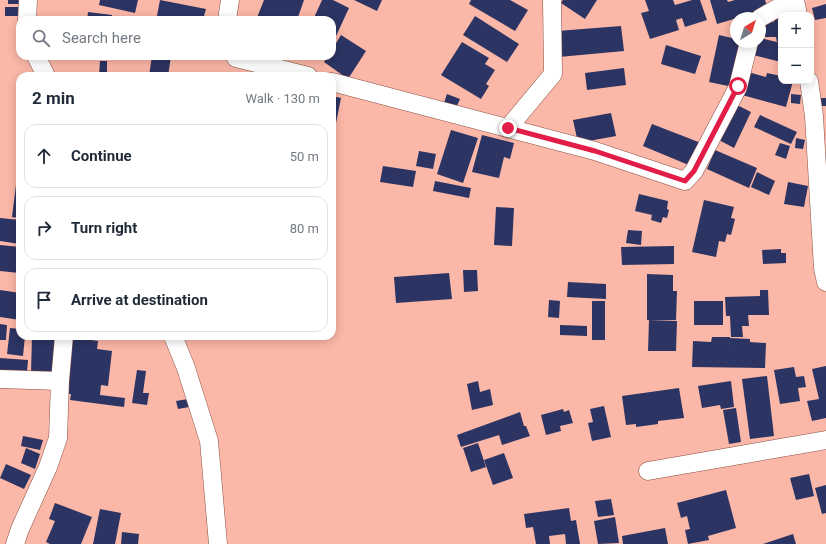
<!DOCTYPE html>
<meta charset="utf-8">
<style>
:root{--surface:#fff;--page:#f2f2f3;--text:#1f2937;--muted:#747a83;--line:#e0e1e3}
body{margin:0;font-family:Roboto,sans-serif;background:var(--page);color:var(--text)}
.controls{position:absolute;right:12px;top:12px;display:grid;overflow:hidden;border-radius:8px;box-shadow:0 2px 10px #0003}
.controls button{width:36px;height:36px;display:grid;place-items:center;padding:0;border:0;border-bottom:1px solid var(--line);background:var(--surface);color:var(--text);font:20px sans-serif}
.compass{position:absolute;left:730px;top:12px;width:36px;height:36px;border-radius:50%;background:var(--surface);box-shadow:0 2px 10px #0003;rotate:38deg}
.stop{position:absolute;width:12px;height:12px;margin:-9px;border:3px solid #e11d48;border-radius:50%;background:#fff}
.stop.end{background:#e11d48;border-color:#fff;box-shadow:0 1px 4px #0008}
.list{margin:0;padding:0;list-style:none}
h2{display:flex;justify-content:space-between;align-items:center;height:52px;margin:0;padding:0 16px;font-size:17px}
h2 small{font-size:13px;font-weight:400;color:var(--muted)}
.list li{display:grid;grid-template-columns:26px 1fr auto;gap:12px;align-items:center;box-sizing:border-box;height:64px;margin:0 8px 8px;padding:0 8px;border:1px solid var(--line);border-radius:12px}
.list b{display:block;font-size:15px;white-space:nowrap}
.list em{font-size:13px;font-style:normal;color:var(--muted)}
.icon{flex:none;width:22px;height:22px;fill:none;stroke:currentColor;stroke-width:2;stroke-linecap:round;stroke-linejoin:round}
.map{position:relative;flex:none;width:826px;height:544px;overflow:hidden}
.search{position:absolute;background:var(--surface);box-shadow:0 2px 10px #0003;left:16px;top:16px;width:320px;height:44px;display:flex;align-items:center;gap:10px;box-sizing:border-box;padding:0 14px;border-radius:12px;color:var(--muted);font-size:15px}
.panel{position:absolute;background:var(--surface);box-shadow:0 2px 10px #0003;left:16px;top:72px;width:320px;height:268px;border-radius:12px}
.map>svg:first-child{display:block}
</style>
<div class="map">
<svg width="826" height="544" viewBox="0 0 826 544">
<rect width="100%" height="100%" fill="#fbb7a7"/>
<g fill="#2c3463">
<rect x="8" y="0" width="14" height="4"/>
<polygon points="100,0 138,0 135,13 99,5"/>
<polygon points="160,0 206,9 204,16 219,20 176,20 157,16"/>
<polygon points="264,0 304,0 297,20 256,20"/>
<polygon points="322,0 333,0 349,8 336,36 332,34 332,20 313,20"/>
<polygon points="354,0 382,0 377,11"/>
<polygon points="471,0 510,0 528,10 515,31 469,4"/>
<polygon points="563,0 597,0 585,19 561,3"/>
<polygon points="645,0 673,0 675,5 692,0 700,0 707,20 685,27 682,18 676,20 679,30 650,39 641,13 649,11"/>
<polygon points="710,0 727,0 728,2 735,0 765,0 768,9 717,24"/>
<polygon points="826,4 826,18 815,20 812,8"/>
<rect x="5" y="7" width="16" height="9"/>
<polygon points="88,12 112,15 112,20 87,20"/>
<polygon points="113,16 130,19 130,20 112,20"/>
<polygon points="475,16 519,44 507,62 463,35"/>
<polygon points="774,16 781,16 781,42 777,42 776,37 765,37 765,22 774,22"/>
<polygon points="621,26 624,51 559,57 557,31"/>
<polygon points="341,35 366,51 348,79 324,62 328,56 332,56 332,50"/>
<polygon points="719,35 736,39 736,42 742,42 733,87 709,82"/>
<polygon points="760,38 781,43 781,62 753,55 756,42 760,42"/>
<polygon points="462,42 489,58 485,64 495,70 486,84 489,86 481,99 441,75"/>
<polygon points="666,45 701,56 695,74 661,64"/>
<polygon points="152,56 171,56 168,76 149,76"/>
<polygon points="100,61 107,61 107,72 101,72 100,76 99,76"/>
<polygon points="624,68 626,85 587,90 585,73"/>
<polygon points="748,72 766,77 767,73 781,76 781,81 793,81 786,107 742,95"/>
<polygon points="447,94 460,99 456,108 444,103"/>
<polygon points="791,94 801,95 800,104 791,103"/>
<polygon points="332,96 341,98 335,128 332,127"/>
<rect x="821" y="98" width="5" height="8"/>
<polygon points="737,105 751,112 734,148 719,140"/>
<polygon points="611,113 616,136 578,143 573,120"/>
<polygon points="760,115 797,132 791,144 754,127"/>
<polygon points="652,124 701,143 691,166 643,146"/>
<polygon points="451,130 478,138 463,183 437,174"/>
<polygon points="482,135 514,143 510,159 504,157 499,178 472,172"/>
<polygon points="796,138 805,140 803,149 795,148"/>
<polygon points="780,143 790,146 786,159 775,155"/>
<polygon points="715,150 757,168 749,188 707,169"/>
<polygon points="419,151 436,154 433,169 416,166"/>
<polygon points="383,166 416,171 413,187 380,182"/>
<polygon points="757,172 775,181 769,195 751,187"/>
<polygon points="435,181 471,188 469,198 433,191"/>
<polygon points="788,182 808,186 804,207 784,204"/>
<polygon points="16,185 20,185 20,218 12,217"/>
<polygon points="639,194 668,201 667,209 669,210 667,218 663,217 661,223 651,220 652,215 635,211"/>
<polygon points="704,200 734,207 731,218 735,219 731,235 727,234 725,242 719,241 716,257 692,252"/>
<polygon points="496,207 514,208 512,246 494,245"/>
<polygon points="0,218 20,220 20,244 0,241"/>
<polygon points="628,230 642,231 641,245 626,243"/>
<polygon points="0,245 20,247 20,273 0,271"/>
<polygon points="674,246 674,264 622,265 621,247"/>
<polygon points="781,249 781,253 786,253 786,263 763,264 762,250"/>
<polygon points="463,270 477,270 478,291 464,292"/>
<polygon points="449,273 452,299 396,303 394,277"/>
<polygon points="647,274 673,275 673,291 677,291 676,320 647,320"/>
<polygon points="568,282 606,284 606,299 567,297"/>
<polygon points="0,290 20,293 20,320 0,317"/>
<polygon points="760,290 768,290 769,315 748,315 749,326 742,326 743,337 731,337 730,316 726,316 725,297 760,296"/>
<polygon points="549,300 560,301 559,318 548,317"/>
<rect x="592" y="301" width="13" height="39"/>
<rect x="694" y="301" width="29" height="24"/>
<polygon points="649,320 677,321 676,351 648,351"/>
<polygon points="0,324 7,325 6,340 0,340"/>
<polygon points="560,325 587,326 587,336 560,335"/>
<polygon points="10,328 20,329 20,336 25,336 23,356 7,354"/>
<polygon points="32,336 56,336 55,373 31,373"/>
<polygon points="71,337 98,341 97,349 112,351 108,386 101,385 100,395 125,398 124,407 70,400 71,394 64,394"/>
<polygon points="712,337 730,337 729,352 730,338 750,339 750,342 766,343 765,368 692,367 693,341 711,342"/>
<polygon points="0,358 28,360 27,372 0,370"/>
<polygon points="826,366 826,418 812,421 807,401 819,399 812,369"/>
<polygon points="794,367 796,377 804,376 806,387 798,388 800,401 780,404 774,370"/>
<polygon points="137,370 146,371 143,393 149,393 147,405 132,403"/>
<polygon points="767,376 774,436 750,439 742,379"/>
<polygon points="478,381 480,392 490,389 493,405 472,410 467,384"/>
<polygon points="731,381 734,407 721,409 720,405 702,408 698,386"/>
<polygon points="679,388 684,418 658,421 658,424 636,427 636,424 626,425 622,396"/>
<polygon points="188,399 189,407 178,409 176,401"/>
<polygon points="604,406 611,437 592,441 588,423 593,422 590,409"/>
<polygon points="736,408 741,442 729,444 723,410"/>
<polygon points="563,409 564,412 569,410 573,423 560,426 561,431 546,435 541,415"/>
<polygon points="520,412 524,426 526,426 530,436 502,445 499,435 461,447 457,435"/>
<polygon points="23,436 43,440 40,450 21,446"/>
<polygon points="478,443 486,467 471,472 463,448"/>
<polygon points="26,448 40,454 35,469 21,463"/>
<polygon points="504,453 513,478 493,485 484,460"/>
<polygon points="6,464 31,475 24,489 0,478"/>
<polygon points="809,474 814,496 796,500 790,478"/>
<polygon points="826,485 826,513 822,514 815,488"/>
<polygon points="726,490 736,528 708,536 709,540 688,544 685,530 690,529 687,516 681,518 677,503"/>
<polygon points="611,499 614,515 598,517 595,501"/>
<polygon points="55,503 92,517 81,544 50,544 46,542 55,521 49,519"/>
<polygon points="569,508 571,521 576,520 580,544 566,544 565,534 549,536 550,544 536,544 533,527 526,528 524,514"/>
<polygon points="100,509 121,513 115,544 93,544"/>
<polygon points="615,517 619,543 598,544 594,521"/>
<polygon points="665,528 668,544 623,544 622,536"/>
<polygon points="122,532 139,534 138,544 121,544"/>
<polygon points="793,534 796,544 763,544"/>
</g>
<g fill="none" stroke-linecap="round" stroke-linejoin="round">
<g stroke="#8a4f42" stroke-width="19">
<g id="minor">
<polyline points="795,0 798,15"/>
<polyline points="760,18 792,0"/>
<polyline points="27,20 28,0"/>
<polyline points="227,20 230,0"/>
<polyline points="36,56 46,76"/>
<polyline points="235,56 236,58 308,76"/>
<polyline points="809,81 814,116 823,268 826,282"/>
<polyline points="332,82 595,151 685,181 694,171 738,87 749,42"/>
<polyline points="508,128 553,74 552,0"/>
<polyline points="173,336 186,368 209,441 218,544"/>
<polyline points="0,379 60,381"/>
<polyline points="648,471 826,440"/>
<polyline points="15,544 20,529 48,467 58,438 60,381 64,336"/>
</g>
</g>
<use href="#minor" stroke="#fff" stroke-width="18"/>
</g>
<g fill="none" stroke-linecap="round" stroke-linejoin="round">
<polyline stroke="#e11d48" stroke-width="5" points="508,128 595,151 685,181 694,171 738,86"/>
</g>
</svg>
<div class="controls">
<button>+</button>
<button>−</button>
</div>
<svg class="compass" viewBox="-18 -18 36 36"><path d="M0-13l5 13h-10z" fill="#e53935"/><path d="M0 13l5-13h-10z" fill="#747a83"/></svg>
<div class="stop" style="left:738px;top:86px"></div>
<div class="stop end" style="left:508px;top:128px"></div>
<div class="search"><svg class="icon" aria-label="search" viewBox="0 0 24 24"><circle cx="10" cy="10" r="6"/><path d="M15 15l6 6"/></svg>Search here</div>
<section class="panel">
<h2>2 min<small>Walk · 130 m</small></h2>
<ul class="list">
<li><svg class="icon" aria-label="ahead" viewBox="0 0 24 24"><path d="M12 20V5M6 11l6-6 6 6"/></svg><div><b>Continue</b></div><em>50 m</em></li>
<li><svg class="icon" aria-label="right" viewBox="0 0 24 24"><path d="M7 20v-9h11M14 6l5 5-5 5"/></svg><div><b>Turn right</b></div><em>80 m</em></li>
<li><svg class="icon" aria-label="arrive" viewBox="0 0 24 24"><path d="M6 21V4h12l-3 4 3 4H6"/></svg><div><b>Arrive at destination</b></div></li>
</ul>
</section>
</div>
